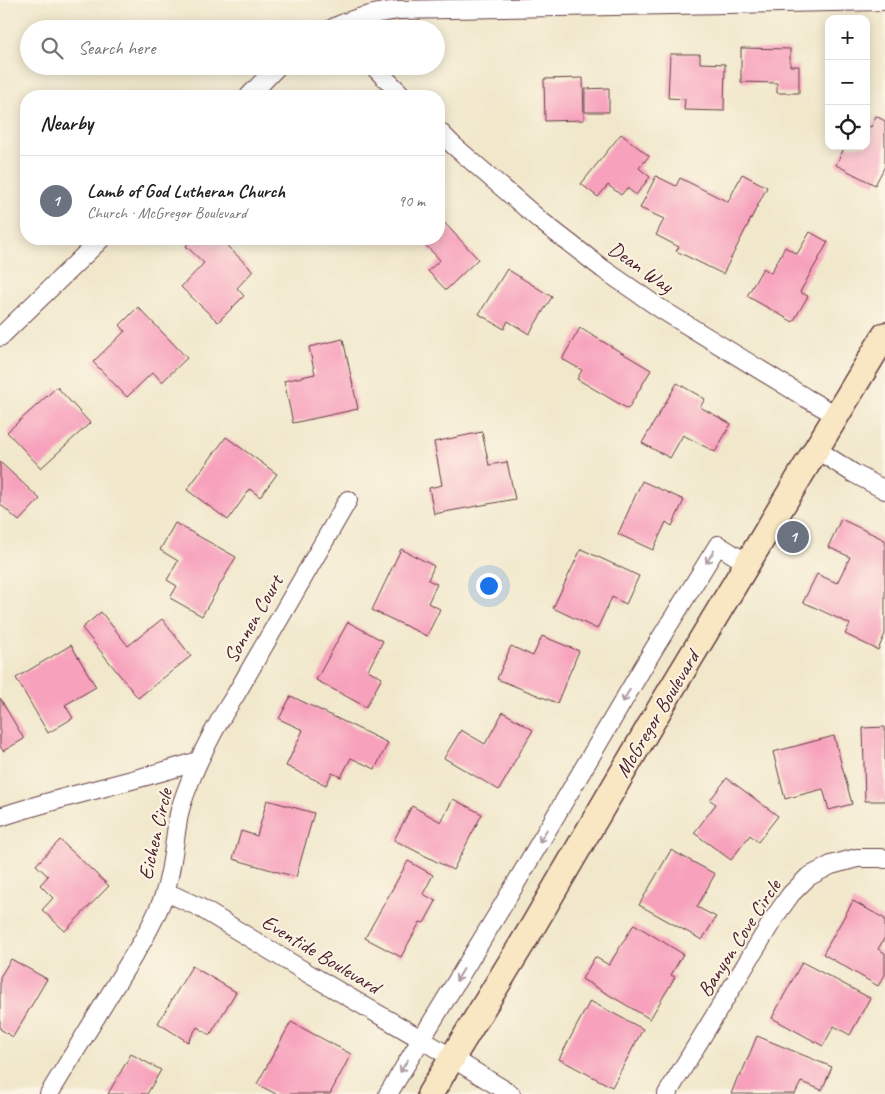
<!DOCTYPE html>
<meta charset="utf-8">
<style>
:root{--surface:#fff;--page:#f6f6f6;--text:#202124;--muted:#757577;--line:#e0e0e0;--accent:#d93025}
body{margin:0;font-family:Caveat,sans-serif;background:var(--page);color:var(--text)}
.controls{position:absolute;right:15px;top:15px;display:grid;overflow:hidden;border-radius:10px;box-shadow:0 2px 12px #0003}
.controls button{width:45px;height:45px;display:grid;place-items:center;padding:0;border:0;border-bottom:1px solid var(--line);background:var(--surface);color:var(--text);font:25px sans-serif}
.you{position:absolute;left:488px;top:585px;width:18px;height:18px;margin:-12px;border:4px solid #fff;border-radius:50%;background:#1a73e8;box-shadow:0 0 0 8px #1a73e833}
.badge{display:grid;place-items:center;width:32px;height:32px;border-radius:50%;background:var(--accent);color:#fff;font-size:16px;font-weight:700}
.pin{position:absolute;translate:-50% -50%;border:2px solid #fff;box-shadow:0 1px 5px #0006}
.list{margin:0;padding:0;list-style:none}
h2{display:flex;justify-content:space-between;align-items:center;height:65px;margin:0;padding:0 20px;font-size:21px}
h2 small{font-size:16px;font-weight:400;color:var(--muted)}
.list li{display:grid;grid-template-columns:32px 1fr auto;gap:15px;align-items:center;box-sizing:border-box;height:90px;padding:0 20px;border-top:1px solid var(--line)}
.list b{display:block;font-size:19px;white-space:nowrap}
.list p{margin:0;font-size:16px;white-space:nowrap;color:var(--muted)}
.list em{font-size:16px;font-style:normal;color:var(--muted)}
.icon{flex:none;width:28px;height:28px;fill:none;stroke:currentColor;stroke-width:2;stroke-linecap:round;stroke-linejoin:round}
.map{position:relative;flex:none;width:885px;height:1094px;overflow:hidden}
.search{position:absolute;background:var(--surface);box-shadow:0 2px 12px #0003;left:20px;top:20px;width:425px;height:55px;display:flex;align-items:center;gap:12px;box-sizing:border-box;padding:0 18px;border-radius:28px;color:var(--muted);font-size:19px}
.panel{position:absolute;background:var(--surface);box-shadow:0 2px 12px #0003;left:20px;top:90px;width:425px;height:155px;border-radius:20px}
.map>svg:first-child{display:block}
</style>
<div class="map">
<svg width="885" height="1094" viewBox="0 0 885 1094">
<rect width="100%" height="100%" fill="#fcf5e5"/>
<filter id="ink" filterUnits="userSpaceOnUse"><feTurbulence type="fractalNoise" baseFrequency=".02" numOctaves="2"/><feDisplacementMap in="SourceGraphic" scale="10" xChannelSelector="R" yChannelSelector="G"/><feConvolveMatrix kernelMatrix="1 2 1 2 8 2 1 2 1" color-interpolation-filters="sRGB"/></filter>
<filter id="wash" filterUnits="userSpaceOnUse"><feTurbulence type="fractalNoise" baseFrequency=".0096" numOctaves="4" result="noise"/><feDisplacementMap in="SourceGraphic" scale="20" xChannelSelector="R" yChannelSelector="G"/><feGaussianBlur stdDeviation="1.12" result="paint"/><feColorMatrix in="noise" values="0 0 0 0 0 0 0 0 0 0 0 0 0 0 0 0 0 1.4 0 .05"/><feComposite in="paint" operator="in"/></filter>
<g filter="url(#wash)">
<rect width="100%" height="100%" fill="#f1e8cc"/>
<g id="blocks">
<g fill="#f7a1bc">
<polygon points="741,48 790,49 790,66 799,66 799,93 777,93 777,83 741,82"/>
<polygon points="670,54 700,54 700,63 725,64 724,111 684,110 685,99 668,98"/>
<polygon points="583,78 584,120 545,121 544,79"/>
<polygon points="609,88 609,112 585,112 585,89"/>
<polygon points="876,116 885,121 885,166 875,185 836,165 845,146 866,146 866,125 871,127"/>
<polygon points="621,134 649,156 639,168 650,177 636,195 627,188 621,195 608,185 598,197 581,184"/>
<polygon points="742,174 767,187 723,274 676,251 679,247 656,235 664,219 640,208 656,176 676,186 680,178 728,202"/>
<polygon points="441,219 478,259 446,290 428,271 440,260 420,239 439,239 439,221"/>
<polygon points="810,232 828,242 800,292 808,296 793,322 747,296 763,268 771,273 785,247 797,254"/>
<polygon points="193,239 220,239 253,271 237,288 244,296 218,322 181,287 204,263 186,246"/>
<polygon points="507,269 552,297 529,334 508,321 504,329 479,314"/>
<polygon points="138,307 187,358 162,382 153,372 127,397 93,362 125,331 120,325"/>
<polygon points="580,328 651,370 628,409 577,379 582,370 562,359"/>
<polygon points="343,339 358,409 293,423 284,381 315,374 309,347"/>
<polygon points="677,383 705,399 700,407 731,424 715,452 683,435 670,458 642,443"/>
<polygon points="57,387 90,423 41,468 7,432"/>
<polygon points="482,432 489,465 507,462 515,499 434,514 429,488 442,485 434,442"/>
<polygon points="226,437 277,474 260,497 250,489 228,520 187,490"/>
<polygon points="0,462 40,499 19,521 0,504"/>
<polygon points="642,481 684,500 672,526 666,522 653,550 618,534"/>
<polygon points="841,519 885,540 885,634 878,650 845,634 850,624 803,602 817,574 837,583 850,557 828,547"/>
<polygon points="175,523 236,557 202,616 170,598 177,586 167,580 178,561 160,550"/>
<polygon points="401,549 434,566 428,580 437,584 428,603 440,609 427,636 372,610"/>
<polygon points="581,549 639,576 626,604 612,597 597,629 553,608"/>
<polygon points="101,612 128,646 162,619 191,656 138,698 82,628"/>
<polygon points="348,622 383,641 368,670 382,678 366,707 316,680"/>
<polygon points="542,636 579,651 557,703 497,679 511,646 533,656"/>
<polygon points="71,645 96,687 65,705 73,718 48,733 16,678"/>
<polygon points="291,696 388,743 375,769 351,758 341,777 332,773 326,785 286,766 303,730 279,719"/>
<polygon points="0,698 24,739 3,751 0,746"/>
<polygon points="503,712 533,730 512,766 513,766 499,790 444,758 461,730 485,744"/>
<polygon points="885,727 885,801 865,801 863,728"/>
<polygon points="834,736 852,804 829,810 823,789 785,799 773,752"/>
<polygon points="727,778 778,816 758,842 750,835 731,860 694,833 716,804 710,800"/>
<polygon points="453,799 482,814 453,870 394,840 412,806 441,822"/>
<polygon points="267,800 314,813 296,877 233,859 241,831 257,836"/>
<polygon points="60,840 109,886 65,931 42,910 53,898 40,885 48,876 36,865"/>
<polygon points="671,850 715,874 697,907 716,917 702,940 639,905"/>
<polygon points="408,861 433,875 423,894 436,901 424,923 420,922 401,957 365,938"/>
<polygon points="853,901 885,919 885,937 878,949 885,953 885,975 878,986 823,954"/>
<polygon points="634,924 683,954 671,975 675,977 650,1019 582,979 595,957 609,965"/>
<polygon points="11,959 47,979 13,1037 0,1029 0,977"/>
<polygon points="802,962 870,998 850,1035 834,1026 823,1046 772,1018"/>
<polygon points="192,966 236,992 210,1035 197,1027 188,1042 158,1023"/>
<polygon points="590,1001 643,1029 612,1087 559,1059"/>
<polygon points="291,1022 351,1054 330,1094 276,1094 257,1084"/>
<polygon points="757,1036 832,1067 822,1090 801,1082 795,1094 731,1094 738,1076 740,1077"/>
<polygon points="131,1054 161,1070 147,1094 108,1094"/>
</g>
</g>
</g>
<g filter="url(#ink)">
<use href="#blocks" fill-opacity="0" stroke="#633d43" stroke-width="1"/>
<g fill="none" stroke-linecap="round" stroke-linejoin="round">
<g stroke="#633d43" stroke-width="20">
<g id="street">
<path d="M331,29C352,18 375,13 398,10L885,1"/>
<polyline points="373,66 403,96"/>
<polyline points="249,96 278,66"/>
<polyline points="439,131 453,145 541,221 603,269 661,309 806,398 836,415"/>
<polyline points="0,337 101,239"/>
<polyline points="816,449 853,473 885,490"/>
<path d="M0,817C65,795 133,782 198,761"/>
<polyline points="166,892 199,907 309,974 421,1039 511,1094"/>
<path d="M49,1094L143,940C151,925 160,909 165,892C173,867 174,840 179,814C182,800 188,787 193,774C205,746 219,720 236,694L348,500"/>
<polyline points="388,1094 503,905 652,652 718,545 747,563"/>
<polyline points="667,1094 776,915 791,894 808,877 831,865 857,858 881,858 885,859"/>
</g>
</g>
<g stroke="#633d43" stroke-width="28">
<polyline id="secondary" points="430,1094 533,926 662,705 885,335"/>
</g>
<use href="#street" stroke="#fff" stroke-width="18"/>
<use href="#secondary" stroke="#f9e7c3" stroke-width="25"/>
</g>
<defs><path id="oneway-shaft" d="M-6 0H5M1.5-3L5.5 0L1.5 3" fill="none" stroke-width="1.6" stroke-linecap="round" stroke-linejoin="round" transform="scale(1.25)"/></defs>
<g stroke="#ae9aa0">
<use href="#oneway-shaft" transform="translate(710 557) rotate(122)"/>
<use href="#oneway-shaft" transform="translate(626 696) rotate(121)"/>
<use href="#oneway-shaft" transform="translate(543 836) rotate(121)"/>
<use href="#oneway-shaft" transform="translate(460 975) rotate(121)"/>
<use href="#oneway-shaft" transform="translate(404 1066) rotate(121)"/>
</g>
</g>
<g text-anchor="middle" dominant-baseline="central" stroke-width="4" stroke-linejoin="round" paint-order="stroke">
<g font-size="21" fill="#4a1f2b" stroke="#fcf5e5">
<text transform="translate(641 267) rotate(35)">Dean Way</text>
<text transform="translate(253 619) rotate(-60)">Sonnen Court</text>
<text transform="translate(657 714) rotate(-59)">McGregor Boulevard</text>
<text transform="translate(155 834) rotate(-77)">Eichen Circle</text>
<text transform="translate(739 938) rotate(-57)">Banyon Cove Circle</text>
<text transform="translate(321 954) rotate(31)">Eventide Boulevard</text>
</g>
</g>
</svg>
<div class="controls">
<button>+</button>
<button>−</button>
<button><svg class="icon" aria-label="locate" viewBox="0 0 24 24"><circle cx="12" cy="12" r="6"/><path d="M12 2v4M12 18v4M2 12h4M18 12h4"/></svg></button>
</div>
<div class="you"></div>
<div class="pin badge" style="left:793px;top:537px;background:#6b7280">1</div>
<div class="search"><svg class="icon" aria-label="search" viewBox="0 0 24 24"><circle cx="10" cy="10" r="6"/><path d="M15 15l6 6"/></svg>Search here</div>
<section class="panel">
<h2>Nearby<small></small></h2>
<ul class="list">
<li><span class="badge" style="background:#6b7280">1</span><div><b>Lamb of God Lutheran Church</b><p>Church · McGregor Boulevard</p></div><em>90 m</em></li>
</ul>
</section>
</div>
